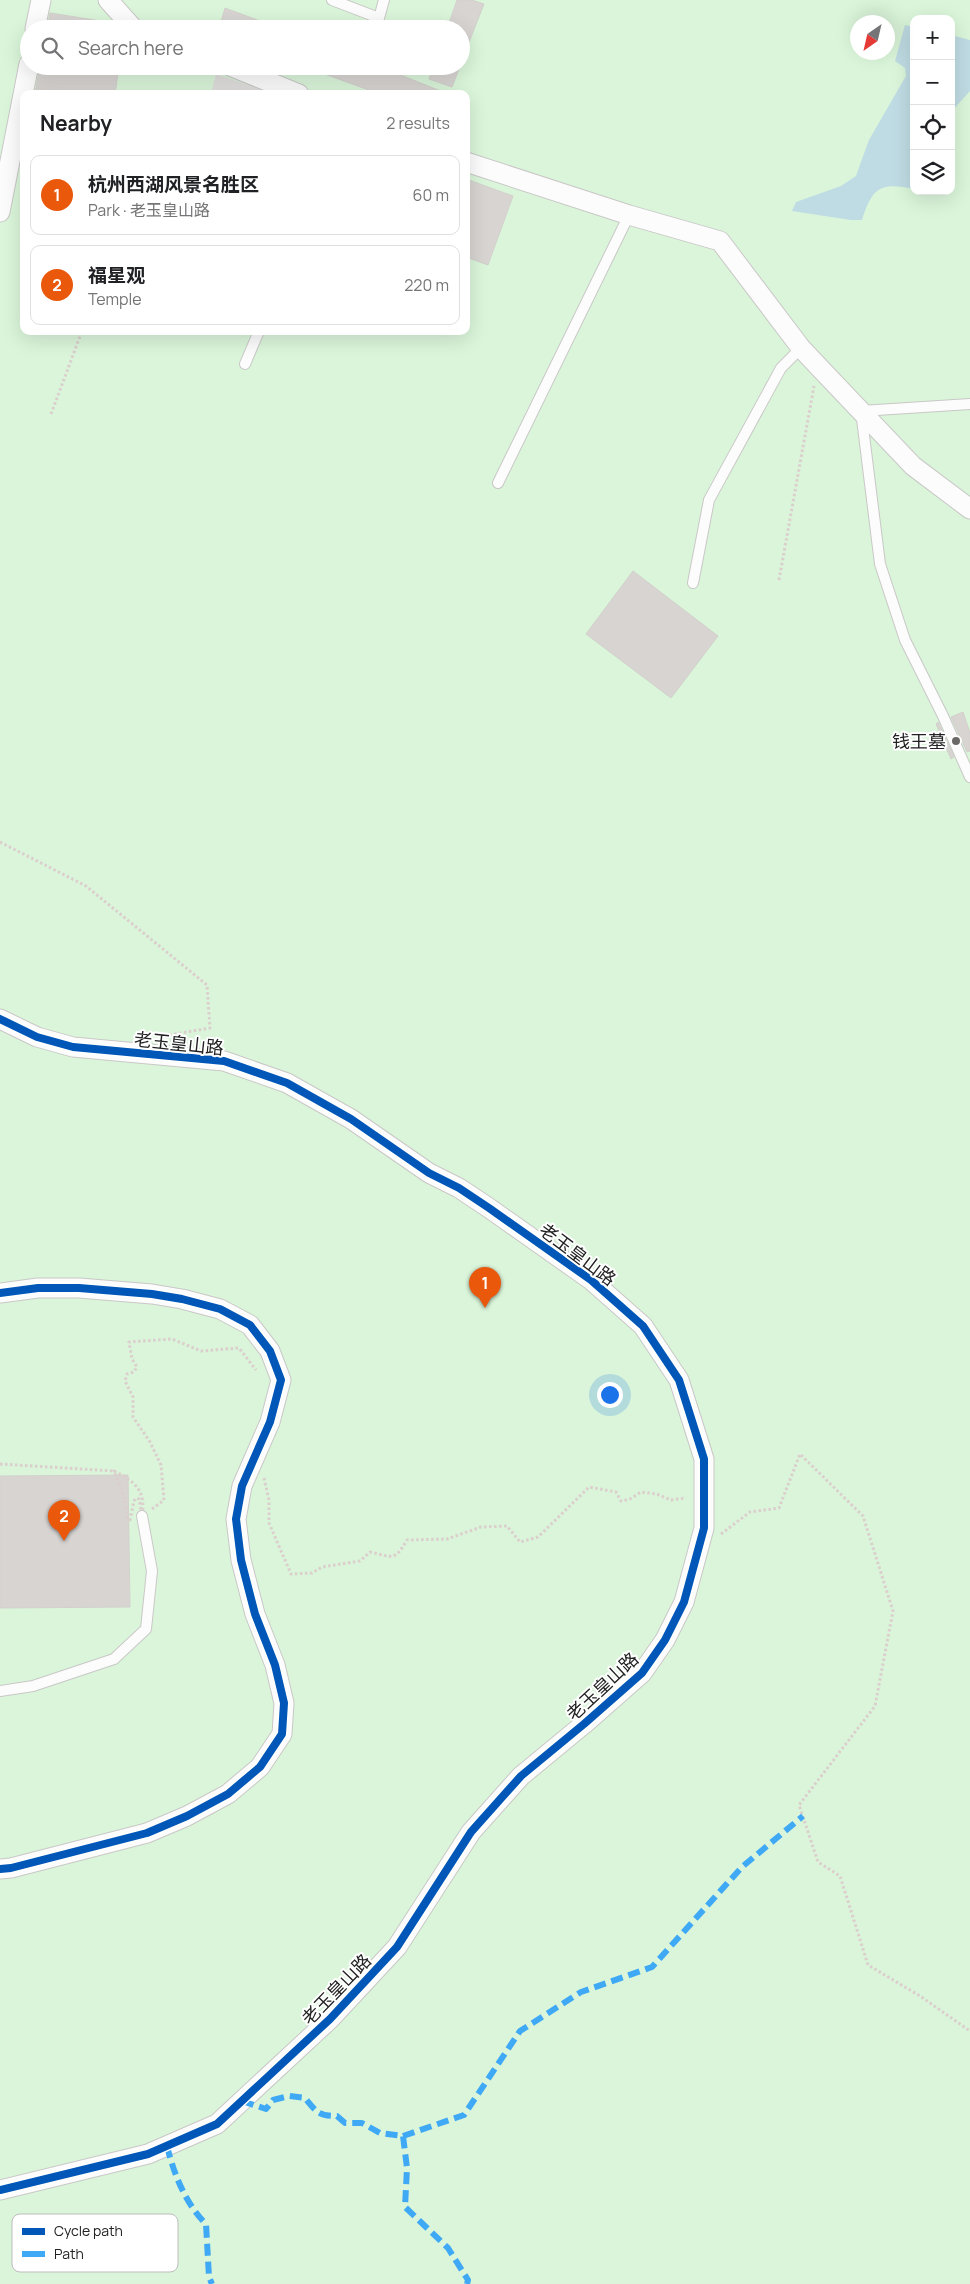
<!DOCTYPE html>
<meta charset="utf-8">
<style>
:root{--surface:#fff;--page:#f6f6f6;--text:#202124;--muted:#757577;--line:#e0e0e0;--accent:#ea580c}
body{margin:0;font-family:Manrope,"Noto Sans SC",sans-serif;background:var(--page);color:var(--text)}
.controls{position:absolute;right:15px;top:15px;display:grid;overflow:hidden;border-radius:10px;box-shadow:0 5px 20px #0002}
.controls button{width:45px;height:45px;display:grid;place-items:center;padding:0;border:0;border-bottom:1px solid var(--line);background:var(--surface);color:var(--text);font:25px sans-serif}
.compass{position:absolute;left:850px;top:15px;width:45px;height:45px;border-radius:50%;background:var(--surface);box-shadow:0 5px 20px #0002;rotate:214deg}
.you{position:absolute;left:609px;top:1394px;width:18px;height:18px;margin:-12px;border:4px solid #fff;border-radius:50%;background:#1a73e8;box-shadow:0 0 0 8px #1a73e833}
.badge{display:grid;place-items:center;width:32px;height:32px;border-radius:50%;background:var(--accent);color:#fff;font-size:16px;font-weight:700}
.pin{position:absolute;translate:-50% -41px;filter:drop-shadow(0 1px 2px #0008)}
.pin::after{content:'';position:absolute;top:26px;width:18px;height:15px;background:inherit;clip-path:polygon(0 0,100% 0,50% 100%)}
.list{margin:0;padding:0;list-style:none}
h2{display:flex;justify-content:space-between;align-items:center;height:65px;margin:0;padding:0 20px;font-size:21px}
h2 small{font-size:16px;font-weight:400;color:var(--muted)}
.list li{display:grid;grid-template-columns:32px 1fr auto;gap:15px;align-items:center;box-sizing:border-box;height:80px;margin:0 10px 10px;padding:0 10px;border:1px solid var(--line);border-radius:10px}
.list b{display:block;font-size:19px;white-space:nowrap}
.list p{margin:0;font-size:16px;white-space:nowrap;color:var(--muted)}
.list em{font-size:16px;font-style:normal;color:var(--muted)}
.icon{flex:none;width:28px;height:28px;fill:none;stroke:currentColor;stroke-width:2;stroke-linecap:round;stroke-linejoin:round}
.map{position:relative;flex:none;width:970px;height:2284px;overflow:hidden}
.search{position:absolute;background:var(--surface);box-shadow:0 5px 20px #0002;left:20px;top:20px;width:450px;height:55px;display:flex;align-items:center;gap:12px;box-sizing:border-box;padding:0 18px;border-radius:28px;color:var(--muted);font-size:19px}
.panel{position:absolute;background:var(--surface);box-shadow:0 5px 20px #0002;left:20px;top:90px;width:450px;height:245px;border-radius:10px}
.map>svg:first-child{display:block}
</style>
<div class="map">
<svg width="970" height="2284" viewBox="0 0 970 2284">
<rect width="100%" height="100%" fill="#f0eeeb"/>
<path fill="#daf5da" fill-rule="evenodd" d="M0,0H970V2284H0ZM914,19H951V191H914ZM858,22H888V52H858ZM29,29H461V66H29ZM24,94H466V331H24Z"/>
<polygon fill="#e0dfde" points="216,74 263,90 263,94 211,94"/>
<g fill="#bfdbe3">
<path d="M905,25L914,27V189C881,182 872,187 862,220H851L792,211L796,202L841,186L856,176L869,140L906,76L905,68L895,61Z"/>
<polygon points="951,35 970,40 970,91 951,112"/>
</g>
<g fill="#d7d4d2" stroke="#d3d0cc">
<polygon points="457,0 472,0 484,4 462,60 461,29 447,29"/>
<polygon points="225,8 276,27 276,29 219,29"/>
<polygon points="50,13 101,21 100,29 47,29"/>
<polygon points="40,66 119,66 115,94 35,94"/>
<polygon points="308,66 378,66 448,94 380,94 308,68"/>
<polygon points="434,66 460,66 452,87 429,79"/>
<polygon points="466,179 513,196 488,265 466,257"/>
<polygon points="633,571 718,636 671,698 586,634"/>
<polygon points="963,712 970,733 970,751 967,752 951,717"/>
<polygon points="938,722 954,757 951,759 936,724"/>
<polygon points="128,1475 130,1607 0,1608 0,1476"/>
</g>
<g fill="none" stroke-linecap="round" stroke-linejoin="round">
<g stroke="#c9c8c7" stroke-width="12">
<g id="lane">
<polyline points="332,0 379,18 384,0"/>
<polyline points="245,364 259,331"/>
<polyline points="970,404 861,411 880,564 905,640 943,716 970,777"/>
<polyline points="498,483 629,215"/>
<polyline points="693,583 709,500 781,368 801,348"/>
<polyline points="0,1691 33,1686 114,1659 146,1629 152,1571 142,1516"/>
</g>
</g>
<g stroke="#c9c8c7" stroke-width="21">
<g id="street">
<polyline points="108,0 134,29"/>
<polyline points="35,29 41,0"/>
<polyline points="230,66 299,94"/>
<polyline points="466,162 629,215 720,241 801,348 817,365 913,466 970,509"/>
<polyline points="0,212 29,64"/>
<polyline points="0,1019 37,1037 73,1047 224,1061 287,1083 351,1119 429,1173 459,1188 489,1208 591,1280 643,1326 679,1380 704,1459 704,1528 684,1602 665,1640 642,1673 584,1724 521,1776 471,1832 397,1947 330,2019 217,2124 148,2154 0,2190"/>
<polyline points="0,1293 38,1288 79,1288 152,1294 182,1299 220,1309 250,1325 270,1351 281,1380 270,1422 242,1486 236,1519 241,1560 255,1614 275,1665 284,1703 282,1734 260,1767 228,1794 187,1816 147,1833 11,1868 0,1869"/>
</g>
</g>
<g stroke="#dccecd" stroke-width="3" stroke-dasharray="2.5 2.5" stroke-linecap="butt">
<polyline points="51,414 82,331"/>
<polyline points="779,580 814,386"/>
<polyline points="0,842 86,886 207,985 210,1028 163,1036"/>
<polyline points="0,1464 114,1471"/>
<path d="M114,1471C136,1482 146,1491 142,1516L139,1499L136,1498L134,1501L130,1520H128L124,1496Z"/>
<path d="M264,1478L269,1500V1523L291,1574L312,1573L322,1567L360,1561L370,1552C393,1557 394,1562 407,1540L447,1539L481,1527L507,1526L520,1542L538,1537L589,1487L616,1492L621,1501L630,1499L641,1492L657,1494L671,1500L686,1498"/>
<polyline points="152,1509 164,1500 161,1465 150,1442 133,1417 133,1397 125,1381 127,1374 134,1372 137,1367 132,1359 129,1342 172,1339 201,1351 239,1348 256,1370"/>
<polyline points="721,1534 750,1512 779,1508 800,1454 863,1516 893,1611 875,1706 799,1805 818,1862 840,1876 868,1965 920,1996 970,2031"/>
</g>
<use href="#lane" stroke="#fdfcfc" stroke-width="10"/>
<use href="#street" stroke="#fdfcfc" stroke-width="19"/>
<g stroke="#3fa9f5" stroke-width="6" stroke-dasharray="12 6" stroke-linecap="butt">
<path d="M242,2101L266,2109L273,2100L289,2096L305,2098C316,2112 319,2116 337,2116L345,2123H362L380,2133L403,2136L407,2168L405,2207L448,2248L468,2280L467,2284"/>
<polyline points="403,2136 464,2115 520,2031 581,1992 652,1967 742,1867 803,1816"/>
<path d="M167,2146C174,2174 185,2203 206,2224L209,2277L212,2284"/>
</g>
<g stroke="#fff" stroke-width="11">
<g id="cycleway">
<polyline points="0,1019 37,1037 73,1047 224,1061 287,1083 351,1119 429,1173 459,1188 489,1208 591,1280 643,1326 679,1380 704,1459 704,1528 684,1602 665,1640 642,1673 584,1724 521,1776 471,1832 397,1947 330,2019 217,2124 148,2154 0,2190"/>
<polyline points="0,1293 38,1288 79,1288 152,1294 182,1299 220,1309 250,1325 270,1351 281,1380 270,1422 242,1486 236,1519 241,1560 255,1614 275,1665 284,1703 282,1734 260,1767 228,1794 187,1816 147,1833 11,1868 0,1869"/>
</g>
</g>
<use href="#cycleway" stroke="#0057b8" stroke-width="8"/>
</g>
<circle fill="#6a6968" stroke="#fff" stroke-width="2" cx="956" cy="741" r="5"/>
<g text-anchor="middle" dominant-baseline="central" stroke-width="4" stroke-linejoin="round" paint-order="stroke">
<g font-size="18" fill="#222" stroke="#fff" text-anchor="end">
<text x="946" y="741">钱王墓</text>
</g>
<g font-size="18" fill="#222" stroke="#fff">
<text transform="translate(179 1043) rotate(6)">老玉皇山路</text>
<text transform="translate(578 1254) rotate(37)">老玉皇山路</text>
<text transform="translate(602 1686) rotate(-43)">老玉皇山路</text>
<text transform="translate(336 1989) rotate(-46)">老玉皇山路</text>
</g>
</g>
<rect x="12" y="2214" width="166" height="58" rx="8" fill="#fff" stroke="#bdbdbd" stroke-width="1"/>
<rect x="22" y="2228" width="23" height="7" fill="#0057b8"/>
<rect x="22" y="2251" width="23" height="6" fill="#3fa9f5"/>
<g font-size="14" fill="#222">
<text x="54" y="2236">Cycle path</text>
<text x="54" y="2259">Path</text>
</g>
</svg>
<div class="controls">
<button>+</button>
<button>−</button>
<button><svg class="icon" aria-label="locate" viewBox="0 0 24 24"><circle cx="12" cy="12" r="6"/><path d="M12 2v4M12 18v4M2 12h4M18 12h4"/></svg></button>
<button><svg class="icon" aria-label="layers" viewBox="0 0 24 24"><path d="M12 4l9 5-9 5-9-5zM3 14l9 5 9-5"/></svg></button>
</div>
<svg class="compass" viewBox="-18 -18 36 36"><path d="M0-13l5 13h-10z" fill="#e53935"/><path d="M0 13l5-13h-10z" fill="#757577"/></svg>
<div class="you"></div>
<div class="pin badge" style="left:485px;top:1308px">1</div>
<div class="pin badge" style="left:64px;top:1541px">2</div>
<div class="search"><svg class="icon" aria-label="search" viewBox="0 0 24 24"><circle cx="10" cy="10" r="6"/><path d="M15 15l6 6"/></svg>Search here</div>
<section class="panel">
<h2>Nearby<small>2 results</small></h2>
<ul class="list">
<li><span class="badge">1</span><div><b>杭州西湖风景名胜区</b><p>Park · 老玉皇山路</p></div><em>60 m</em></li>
<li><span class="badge">2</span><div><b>福星观</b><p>Temple</p></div><em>220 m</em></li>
</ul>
</section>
</div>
